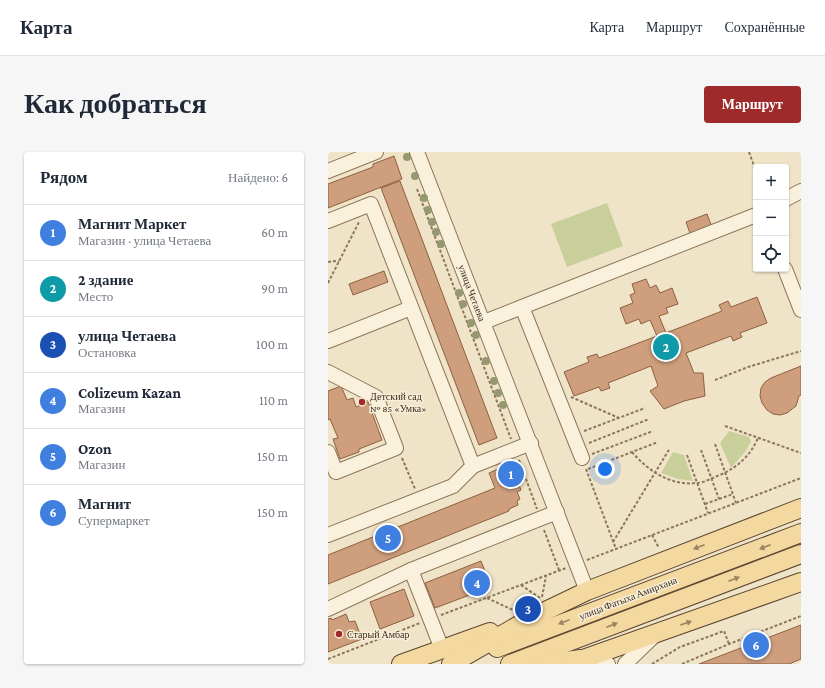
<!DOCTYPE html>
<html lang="ru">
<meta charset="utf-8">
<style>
:root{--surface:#fff;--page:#f6f6f7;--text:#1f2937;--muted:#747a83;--line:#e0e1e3;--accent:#9e2a2b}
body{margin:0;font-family:"Crimson Pro",serif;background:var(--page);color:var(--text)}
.controls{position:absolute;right:12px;top:12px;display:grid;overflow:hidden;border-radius:4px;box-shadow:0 1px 3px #0004}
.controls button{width:36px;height:36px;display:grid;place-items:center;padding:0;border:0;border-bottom:1px solid var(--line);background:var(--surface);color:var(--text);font:20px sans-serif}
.you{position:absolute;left:277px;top:317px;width:14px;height:14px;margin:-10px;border:3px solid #fff;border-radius:50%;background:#1a73e8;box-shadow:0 0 0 6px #1a73e833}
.badge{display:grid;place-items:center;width:26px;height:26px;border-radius:50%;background:var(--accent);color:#fff;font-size:13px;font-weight:700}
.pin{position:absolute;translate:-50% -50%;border:2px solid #fff;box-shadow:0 1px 4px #0006}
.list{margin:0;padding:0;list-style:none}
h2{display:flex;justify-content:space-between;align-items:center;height:52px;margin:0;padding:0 16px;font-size:17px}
h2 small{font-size:13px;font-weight:400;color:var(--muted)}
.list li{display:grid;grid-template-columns:26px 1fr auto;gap:12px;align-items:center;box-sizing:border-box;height:56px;padding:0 16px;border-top:1px solid var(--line)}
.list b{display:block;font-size:15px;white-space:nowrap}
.list p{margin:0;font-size:13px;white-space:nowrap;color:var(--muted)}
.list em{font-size:13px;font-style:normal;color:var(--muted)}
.icon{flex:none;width:22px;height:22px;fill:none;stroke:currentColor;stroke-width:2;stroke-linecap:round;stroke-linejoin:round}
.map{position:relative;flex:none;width:473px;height:512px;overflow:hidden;border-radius:4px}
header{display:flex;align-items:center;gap:24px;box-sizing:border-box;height:56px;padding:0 20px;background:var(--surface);border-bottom:1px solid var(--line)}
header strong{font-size:19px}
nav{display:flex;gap:22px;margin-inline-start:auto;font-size:14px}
.intro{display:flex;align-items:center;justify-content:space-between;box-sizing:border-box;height:96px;padding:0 24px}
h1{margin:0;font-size:28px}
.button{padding:10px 18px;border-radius:4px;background:var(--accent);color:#fff;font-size:14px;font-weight:700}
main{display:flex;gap:24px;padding:0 24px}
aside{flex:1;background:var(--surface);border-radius:4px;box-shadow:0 1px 3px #0004}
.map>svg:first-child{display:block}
</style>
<header>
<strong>Карта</strong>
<nav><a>Карта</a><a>Маршрут</a><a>Сохранённые</a></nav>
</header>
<div class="intro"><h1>Как добраться</h1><a class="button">Маршрут</a></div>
<main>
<aside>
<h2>Рядом<small>Найдено: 6</small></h2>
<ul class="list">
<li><span class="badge" style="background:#3f7fe0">1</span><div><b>Магнит Маркет</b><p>Магазин · улица Четаева</p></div><em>60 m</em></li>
<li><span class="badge" style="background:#0f9aa8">2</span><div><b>2 здание</b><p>Место</p></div><em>90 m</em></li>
<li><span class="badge" style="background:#1a4fb4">3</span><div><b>улица Четаева</b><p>Остановка</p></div><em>100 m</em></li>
<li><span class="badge" style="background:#3f7fe0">4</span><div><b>Colizeum Kazan</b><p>Магазин</p></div><em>110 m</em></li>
<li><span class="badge" style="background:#3f7fe0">5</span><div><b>Ozon</b><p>Магазин</p></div><em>150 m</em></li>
<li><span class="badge" style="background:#3f7fe0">6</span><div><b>Магнит</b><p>Супермаркет</p></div><em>150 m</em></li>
</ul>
</aside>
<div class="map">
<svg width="473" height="512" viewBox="0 0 473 512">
<rect width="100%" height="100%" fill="#f0e4c8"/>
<g fill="#c9cf9b">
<polygon points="279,51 295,94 239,115 223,72"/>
<polygon points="401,279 421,285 423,290 417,300 403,316 392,291"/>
<polygon points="345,300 356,303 365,329 350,327 333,321"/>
</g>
<g fill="#cf9f7d" stroke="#8d5f41">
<polygon points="66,4 74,27 0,56 0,32 45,15 45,12"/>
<polygon points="72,29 169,286 151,293 53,36"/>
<polygon points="379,62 384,75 363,84 358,70"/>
<polygon points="56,119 60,130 25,143 21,132"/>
<polygon points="318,127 322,136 328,133 332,141 344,136 350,152 338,156 340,161 331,164 338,181 394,159 391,153 400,149 403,155 429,145 439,171 412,181 414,185 405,189 403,184 358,201 366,221 375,221 377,244 356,249 336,257 322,239 330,234 323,214 280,231 282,236 273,239 271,235 246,244 236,220 261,210 259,205 269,202 271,206 329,184 322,168 313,172 311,167 298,172 292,156 305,151 302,143 307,141 304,132"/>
<polygon points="473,214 473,243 471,244 468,254 459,261 452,263 445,262 439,258 434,251 432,244 433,236 437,230 443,226"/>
<polygon points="13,234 19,248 25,246 28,255 40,250 54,288 31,297 31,300 12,307 5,287 10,286 2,267 0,268 0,239"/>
<polygon points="179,313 181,320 185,318 193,338 189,340 192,347 189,349 190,353 181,357 181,359 0,432 0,403 167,336 161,321"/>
<polygon points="153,409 163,435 107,456 97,431"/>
<polygon points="76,437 86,464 52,477 42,450"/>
<polygon points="18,462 21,470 27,469 34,487 0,500 0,467 3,466 4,468"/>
<polygon points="473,473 473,507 461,512 371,512"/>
</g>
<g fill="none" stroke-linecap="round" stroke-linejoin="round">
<g stroke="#8d765c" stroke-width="16">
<g id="minor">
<polyline points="89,0 259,439"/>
<polyline points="0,19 48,0"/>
<polyline points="458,47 473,39"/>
<polyline points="0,69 43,52 145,314"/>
<polyline points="457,117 473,158"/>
<polyline points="156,170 194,155"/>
<polyline points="0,189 83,156"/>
<polyline points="0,220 48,245 68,296 8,320 0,300"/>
<polyline points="254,306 194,155 428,63"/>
<polyline points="0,383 125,334 145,314 203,291"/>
<polyline points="83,418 114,497"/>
<polyline points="0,457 83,418 229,360"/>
<polyline points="266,504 280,512"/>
<polyline points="297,512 327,483"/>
</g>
</g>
<g stroke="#5b4430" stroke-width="20">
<g id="major">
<polyline points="169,496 473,381"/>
<polyline points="73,512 162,480"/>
<polyline points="123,512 205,465 259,439 473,356"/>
<polyline points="182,512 473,402"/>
<polyline points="217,512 253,507"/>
<polyline points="241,512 473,430"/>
</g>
</g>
<g stroke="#8d765c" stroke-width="2" stroke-dasharray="3 2" stroke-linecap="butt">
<polyline points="421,0 425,11 428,26"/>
<polyline points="89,37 183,287"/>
<polyline points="0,110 7,109 11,110"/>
<polyline points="0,131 31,70"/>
<polyline points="387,228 420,215 473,199"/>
<polyline points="243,245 291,266"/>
<polyline points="397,274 473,301"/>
<polyline points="256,279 317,256"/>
<polyline points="261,291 321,267"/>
<polyline points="387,292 408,351"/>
<polyline points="373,298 391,347"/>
<path d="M304,300C320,319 343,334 368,331C376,331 384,326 392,323C410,315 422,304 430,286"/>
<polyline points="264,302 325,279"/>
<polyline points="359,303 380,361"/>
<polyline points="74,306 87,337"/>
<polyline points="191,308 209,357"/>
<polyline points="258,317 288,397"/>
<polyline points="260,317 330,290"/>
<polyline points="377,352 405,342"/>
<polyline points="216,378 231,418"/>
<polyline points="324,383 331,396"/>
<polyline points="285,390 342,296"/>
<polyline points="259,408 473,326"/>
<polyline points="193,433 212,446"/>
<polyline points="214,445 218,424"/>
<polyline points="159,446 185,458 193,455"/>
<polyline points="113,463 238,416"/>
<polyline points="0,507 92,471"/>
<polyline points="324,512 352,495 396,479 401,492"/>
<polyline points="354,512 401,492 473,464"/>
</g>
<use href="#minor" stroke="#faf1dc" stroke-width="14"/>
<use href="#major" stroke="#f3d9a0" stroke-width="18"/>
</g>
<g fill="#96986f">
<circle cx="79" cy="5" r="4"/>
<circle cx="87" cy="24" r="4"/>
<circle cx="96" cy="46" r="4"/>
<circle cx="100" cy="58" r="4"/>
<circle cx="104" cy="70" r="4"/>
<circle cx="108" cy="80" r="4"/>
<circle cx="113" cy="92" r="4"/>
<circle cx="131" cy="141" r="4"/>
<circle cx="135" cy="152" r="4"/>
<circle cx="143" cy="171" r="4"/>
<circle cx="148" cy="183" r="4"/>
<circle cx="158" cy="209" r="4"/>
<circle cx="166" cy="229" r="4"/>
<circle cx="170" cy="241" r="4"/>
<circle cx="175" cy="253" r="4"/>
</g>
<defs><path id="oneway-solid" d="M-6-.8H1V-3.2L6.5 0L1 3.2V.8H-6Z"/></defs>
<g fill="#988460">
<use href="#oneway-solid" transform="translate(371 395) rotate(159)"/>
<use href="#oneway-solid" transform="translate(437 395) rotate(159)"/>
<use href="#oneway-solid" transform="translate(406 427) rotate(-21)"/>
<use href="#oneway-solid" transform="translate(236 470) rotate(159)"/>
<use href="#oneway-solid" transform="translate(358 471) rotate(-19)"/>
<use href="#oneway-solid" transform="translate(284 473) rotate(-21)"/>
</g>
<g fill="#9e2a2b" stroke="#f7eed8" stroke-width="1.5">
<circle cx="34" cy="250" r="4"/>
<circle cx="11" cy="482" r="4"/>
</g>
<g text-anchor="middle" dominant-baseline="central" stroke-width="3" stroke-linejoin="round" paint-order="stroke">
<g font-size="10" fill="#3d2e20" stroke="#f7eed8">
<text transform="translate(144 141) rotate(69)">улица Четаева</text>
<text transform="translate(300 446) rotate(-21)">улица Фатыха Амирхана</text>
</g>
<g font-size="10" fill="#3d2e20" stroke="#f7eed8" text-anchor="start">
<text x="42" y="244">Детский сад<tspan x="42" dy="12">№ 85 «Умка»</tspan></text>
<text x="19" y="482">Старый Амбар</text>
</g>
</g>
</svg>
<div class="controls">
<button>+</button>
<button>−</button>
<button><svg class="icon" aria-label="locate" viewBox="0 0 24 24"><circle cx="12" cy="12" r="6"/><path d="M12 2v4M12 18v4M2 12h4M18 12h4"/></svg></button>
</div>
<div class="you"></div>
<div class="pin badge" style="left:183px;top:322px;background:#3f7fe0">1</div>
<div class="pin badge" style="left:338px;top:195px;background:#0f9aa8">2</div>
<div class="pin badge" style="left:200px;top:457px;background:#1a4fb4">3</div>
<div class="pin badge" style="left:149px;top:431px;background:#3f7fe0">4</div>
<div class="pin badge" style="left:60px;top:386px;background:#3f7fe0">5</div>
<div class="pin badge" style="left:428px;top:493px;background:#3f7fe0">6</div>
</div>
</main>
